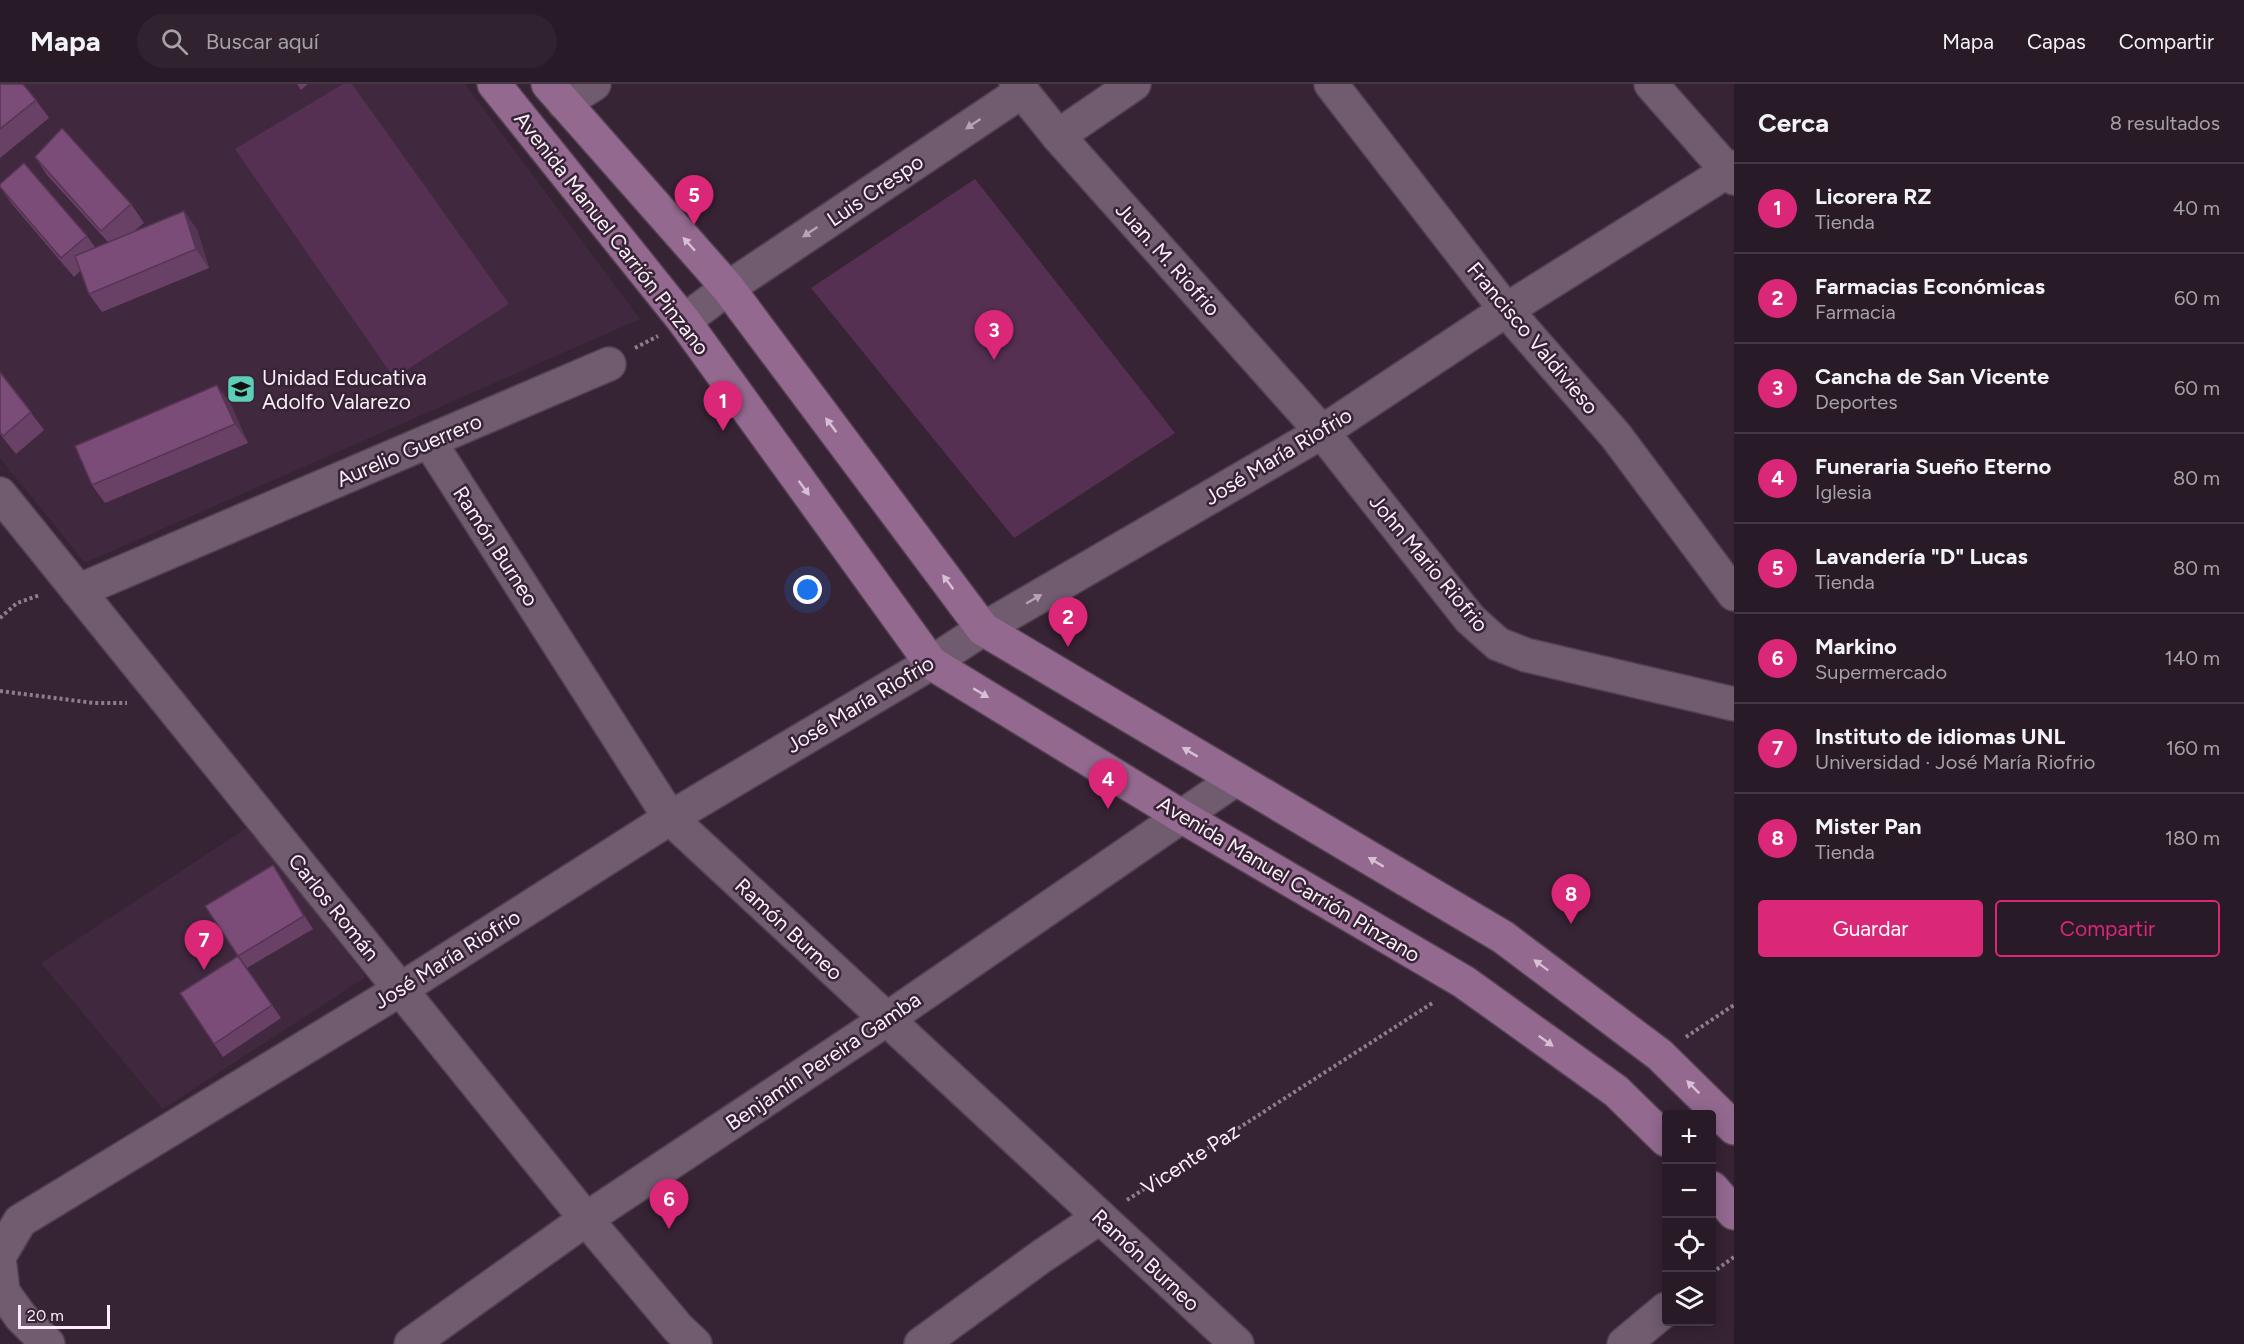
<!DOCTYPE html>
<html lang="es">
<meta charset="utf-8">
<style>
:root{--surface:#281a27;--page:#30232f;--text:#f1f3f6;--muted:#a5a1a7;--line:#443844;--accent:#db2777}
body{margin:0;font-family:Figtree,sans-serif;background:var(--page);color:var(--text)}
.controls{position:absolute;right:18px;bottom:18px;display:grid;overflow:hidden;border-radius:6px;box-shadow:0 3px 15px #0003}
.controls button{width:54px;height:54px;display:grid;place-items:center;padding:0;border:0;border-bottom:2px solid var(--line);background:var(--surface);color:var(--text);font:30px sans-serif}
.scale{position:absolute;left:18px;bottom:15px;width:92px;box-sizing:border-box;padding-left:6px;border:3px solid #fbeefa;border-top:0;font-size:16px;line-height:21px;white-space:nowrap;color:#fbeefa;-webkit-text-stroke:4px #362334;paint-order:stroke}
.you{position:absolute;left:808px;top:506px;width:21px;height:21px;margin:-15px;border:4px solid #fff;border-radius:50%;background:#1a73e8;box-shadow:0 0 0 9px #1a73e833}
.badge{display:grid;place-items:center;width:39px;height:39px;border-radius:50%;background:var(--accent);color:#fff;font-size:20px;font-weight:700}
.pin{position:absolute;translate:-50% -50px;filter:drop-shadow(0 2px 3px #0008)}
.pin::after{content:'';position:absolute;top:32px;width:21px;height:18px;background:inherit;clip-path:polygon(0 0,100% 0,50% 100%)}
.list{margin:0;padding:0;list-style:none}
h2{display:flex;justify-content:space-between;align-items:center;height:78px;margin:0;padding:0 24px;font-size:26px}
h2 small{font-size:20px;font-weight:400;color:var(--muted)}
.list li{display:grid;grid-template-columns:39px 1fr auto;gap:18px;align-items:center;box-sizing:border-box;height:90px;padding:0 24px;border-top:2px solid var(--line)}
.list b{display:block;font-size:22px;white-space:nowrap}
.list p{margin:0;font-size:20px;white-space:nowrap;color:var(--muted)}
.list em{font-size:20px;font-style:normal;color:var(--muted)}
.actions{display:flex;gap:12px;padding:18px 24px}
.actions a{flex:1;padding:14px 0;border:2px solid var(--accent);border-radius:6px;text-align:center;font-size:21px;color:var(--accent)}
.actions .main{background:var(--accent);color:#fff}
.icon{flex:none;width:33px;height:33px;fill:none;stroke:currentColor;stroke-width:2;stroke-linecap:round;stroke-linejoin:round}
.map{position:relative;flex:none;width:1734px;height:1260px;overflow:hidden}
header{display:flex;align-items:center;gap:36px;box-sizing:border-box;height:84px;padding:0 30px;background:var(--surface);border-bottom:2px solid var(--line)}
header strong{font-size:28px}
nav{display:flex;gap:33px;margin-inline-start:auto;font-size:21px}
.search{width:420px;height:54px;background:var(--page);display:flex;align-items:center;gap:15px;box-sizing:border-box;padding:0 21px;border-radius:33px;color:var(--muted);font-size:22px}
main{display:flex}
aside{flex:1;background:var(--surface)}
.map>svg:first-child{display:block}
</style>
<header>
<strong>Mapa</strong>
<div class="search"><svg class="icon" aria-label="search" viewBox="0 0 24 24"><circle cx="10" cy="10" r="6"/><path d="M15 15l6 6"/></svg>Buscar aquí</div>
<nav><a>Mapa</a><a>Capas</a><a>Compartir</a></nav>
</header>
<main>
<div class="map">
<svg width="1734" height="1260" viewBox="0 0 1734 1260">
<rect width="100%" height="100%" fill="#362334"/>
<g fill="#40283f">
<polygon points="0,0 465,0 640,235 85,479 0,374"/>
<polygon points="248,743 366,893 163,1025 41,879"/>
</g>
<g fill="#553053">
<polygon points="343,0 352,0 509,220 394,294 235,65"/>
<polygon points="975,95 1175,349 1014,454 811,204"/>
</g>
<g fill="none" stroke-linecap="round" stroke-linejoin="round">
<g stroke="#524151" stroke-width="36">
<g id="minor">
<polyline points="1016,0 1058,52 1322,348 1470,535 1498,560 1526,571 1734,620"/>
<polyline points="1331,0 1506,226 1616,352 1734,510"/>
<polyline points="1651,0 1734,94"/>
<polyline points="564,19 594,0"/>
<polyline points="1058,52 1134,0"/>
<polyline points="684,237 728,204 1021,8"/>
<polyline points="429,357 670,734 1237,1260"/>
<polyline points="0,410 586,1135 678,1244 695,1260"/>
<polyline points="78,507 609,280"/>
<polyline points="0,1171 20,1137 401,905 670,734 931,579 983,545 1322,348 1506,226 1734,83"/>
<polyline points="0,1182 3,1208 21,1233 48,1260"/>
<polyline points="411,1260 586,1135 887,935 1236,695"/>
<polyline points="921,1260 1042,1172 1100,1133"/>
<polyline points="1624,1260 1666,1225"/>
</g>
</g>
<g stroke="#524151" stroke-width="36">
<g id="major">
<polyline points="494,0 684,237 931,579 1181,732 1464,898 1616,1007 1666,1056"/>
<polyline points="548,0 728,204 983,545 1503,853 1660,971 1734,1044"/>
<polyline points="1712,1104 1734,1129"/>
</g>
</g>
<g stroke="#8e7e8c" stroke-width="4" stroke-dasharray="3 3" stroke-linecap="butt">
<polyline points="635,264 658,252"/>
<polyline points="0,534 17,519 40,511"/>
<polyline points="0,607 94,619 127,619"/>
<polyline points="1686,953 1734,921"/>
<polyline points="1127,1116 1434,918"/>
<polyline points="1712,1189 1734,1173"/>
</g>
<use href="#minor" stroke="#705b6f" stroke-width="33"/>
<use href="#major" stroke="#936990" stroke-width="33"/>
</g>
<g fill="#694166">
<polygon points="0,0 36,16 49,34 0,74"/>
<polygon points="297,0 308,0 301,6"/>
<polygon points="35,73 131,120 144,139 134,147 184,127 197,146 209,184 102,228 89,210 80,187 74,193 12,120 0,103 87,152 95,163 108,158 47,91"/>
<polygon points="0,288 44,346 16,370 0,350"/>
<polygon points="230,319 248,359 105,419 92,401"/>
<polygon points="281,794 313,845 247,884 205,822"/>
<polygon points="238,872 281,934 223,973 214,960"/>
</g>
<g fill="#553553">
<polygon points="184,127 197,146 209,184 196,165"/>
<polygon points="217,301 230,319 248,359 235,340"/>
<polygon points="273,781 281,794 313,845 304,832"/>
</g>
<g fill="#7a4c77" stroke="#553553" stroke-width="1.5">
<polygon points="0,0 23,0 36,16 0,45"/>
<polygon points="62,44 131,120 101,147 35,73"/>
<polygon points="24,79 87,152 61,174 0,103 0,100"/>
<polygon points="184,127 196,165 89,210 75,172"/>
<polygon points="0,288 31,328 3,352 0,348"/>
<polygon points="217,301 235,340 92,401 75,362"/>
<polygon points="273,781 304,832 238,872 205,822"/>
<polygon points="238,872 272,921 214,960 180,909"/>
</g>
<defs><path id="oneway-solid" d="M-6-.8H1V-3.2L6.5 0L1 3.2V.8H-6Z" transform="scale(1.5)"/></defs>
<g fill="#b6a4b4">
<use href="#oneway-solid" transform="translate(973 40) rotate(146)"/>
<use href="#oneway-solid" transform="translate(810 148) rotate(146)"/>
<use href="#oneway-solid" transform="translate(1034 515) rotate(-30)"/>
</g>
<g fill="#d7bfd5">
<use href="#oneway-solid" transform="translate(689 160) rotate(-132)"/>
<use href="#oneway-solid" transform="translate(831 341) rotate(-127)"/>
<use href="#oneway-solid" transform="translate(804 404) rotate(54)"/>
<use href="#oneway-solid" transform="translate(948 498) rotate(-127)"/>
<use href="#oneway-solid" transform="translate(981 609) rotate(31)"/>
<use href="#oneway-solid" transform="translate(1190 668) rotate(-149)"/>
<use href="#oneway-solid" transform="translate(1376 778) rotate(-149)"/>
<use href="#oneway-solid" transform="translate(1541 881) rotate(-143)"/>
<use href="#oneway-solid" transform="translate(1546 957) rotate(36)"/>
<use href="#oneway-solid" transform="translate(1693 1003) rotate(-135)"/>
</g>
<defs>
<g id="school-square" transform="scale(1.5)"><rect x="-9" y="-9" width="18" height="18" rx="4" fill="#5dceb8" stroke="#362334"/><path d="M0-5L7-2L0 1L-7-2ZM-4 1L0 2.5L4 1V4Q0 6-4 4Z" fill="#111"/></g>
</defs>
<g fill-rule="evenodd">
<use href="#school-square" x="241" y="305"/>
</g>
<g text-anchor="middle" dominant-baseline="central" stroke-width="5" stroke-linejoin="round" paint-order="stroke">
<g font-size="21" fill="#fbeefa" stroke="#362334">
<text transform="translate(875 106) rotate(-34)">Luis Crespo</text>
<text transform="translate(612 149) rotate(52)">Avenida Manuel Carrión Pinzano</text>
<text transform="translate(1168 175) rotate(48)">Juan. M. Riofrio</text>
<text transform="translate(1533 254) rotate(50)">Francisco Valdivieso</text>
<text transform="translate(409 366) rotate(-23)">Aurelio Guerrero</text>
<text transform="translate(1278 372) rotate(-31)">José María Riofrio</text>
<text transform="translate(496 462) rotate(57)">Ramón Burneo</text>
<text transform="translate(1429 479) rotate(50)">John Mario Riofrio</text>
<text transform="translate(860 620) rotate(-31)">José María Riofrio</text>
<text transform="translate(1289 795) rotate(31)">Avenida Manuel Carrión Pinzano</text>
<text transform="translate(334 823) rotate(51)">Carlos Román</text>
<text transform="translate(789 845) rotate(43)">Ramón Burneo</text>
<text transform="translate(447 875) rotate(-32)">José María Riofrio</text>
<text transform="translate(823 977) rotate(-34)">Benjamín Pereira Gamba</text>
<text transform="translate(1190 1075) rotate(-33)">Vicente Paz</text>
<text transform="translate(1146 1176) rotate(43)">Ramón Burneo</text>
</g>
<g font-size="21" fill="#fbeefa" stroke="#362334" text-anchor="start">
<text x="262" y="293">Unidad Educativa<tspan x="262" dy="24">Adolfo Valarezo</tspan></text>
</g>
</g>
</svg>
<div class="controls">
<button>+</button>
<button>−</button>
<button><svg class="icon" aria-label="locate" viewBox="0 0 24 24"><circle cx="12" cy="12" r="6"/><path d="M12 2v4M12 18v4M2 12h4M18 12h4"/></svg></button>
<button><svg class="icon" aria-label="layers" viewBox="0 0 24 24"><path d="M12 4l9 5-9 5-9-5zM3 14l9 5 9-5"/></svg></button>
</div>
<div class="scale">20 m</div>
<div class="you"></div>
<div class="pin badge" style="left:723px;top:347px">1</div>
<div class="pin badge" style="left:1068px;top:563px">2</div>
<div class="pin badge" style="left:994px;top:276px">3</div>
<div class="pin badge" style="left:1108px;top:725px">4</div>
<div class="pin badge" style="left:694px;top:141px">5</div>
<div class="pin badge" style="left:669px;top:1145px">6</div>
<div class="pin badge" style="left:204px;top:886px">7</div>
<div class="pin badge" style="left:1571px;top:840px">8</div>
</div>
<aside>
<h2>Cerca<small>8 resultados</small></h2>
<ul class="list">
<li><span class="badge">1</span><div><b>Licorera RZ</b><p>Tienda</p></div><em>40 m</em></li>
<li><span class="badge">2</span><div><b>Farmacias Económicas</b><p>Farmacia</p></div><em>60 m</em></li>
<li><span class="badge">3</span><div><b>Cancha de San Vicente</b><p>Deportes</p></div><em>60 m</em></li>
<li><span class="badge">4</span><div><b>Funeraria Sueño Eterno</b><p>Iglesia</p></div><em>80 m</em></li>
<li><span class="badge">5</span><div><b>Lavandería &quot;D&quot; Lucas</b><p>Tienda</p></div><em>80 m</em></li>
<li><span class="badge">6</span><div><b>Markino</b><p>Supermercado</p></div><em>140 m</em></li>
<li><span class="badge">7</span><div><b>Instituto de idiomas UNL</b><p>Universidad · José María Riofrio</p></div><em>160 m</em></li>
<li><span class="badge">8</span><div><b>Mister Pan</b><p>Tienda</p></div><em>180 m</em></li>
</ul>
<div class="actions"><a class="main">Guardar</a><a>Compartir</a></div>
</aside>
</main>
